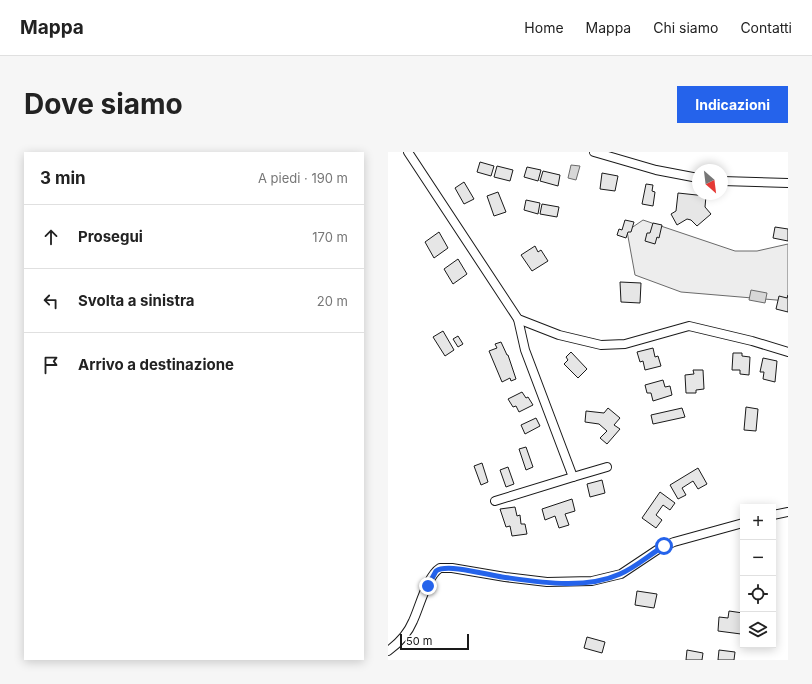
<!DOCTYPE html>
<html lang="it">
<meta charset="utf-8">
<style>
:root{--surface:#fff;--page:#f6f6f6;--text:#222;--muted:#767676;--line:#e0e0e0;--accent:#2563eb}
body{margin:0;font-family:Inter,sans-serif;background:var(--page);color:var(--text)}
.controls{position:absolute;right:12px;bottom:12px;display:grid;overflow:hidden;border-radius:0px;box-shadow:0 2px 10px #0003}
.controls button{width:36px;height:36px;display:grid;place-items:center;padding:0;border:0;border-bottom:1px solid var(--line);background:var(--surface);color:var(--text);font:20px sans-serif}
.compass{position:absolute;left:304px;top:12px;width:36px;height:36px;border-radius:50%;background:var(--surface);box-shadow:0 2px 10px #0003;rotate:152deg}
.scale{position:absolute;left:12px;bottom:10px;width:69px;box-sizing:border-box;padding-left:4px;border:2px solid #1a1a1a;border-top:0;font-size:11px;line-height:14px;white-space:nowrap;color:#1a1a1a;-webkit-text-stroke:3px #fff;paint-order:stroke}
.stop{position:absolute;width:12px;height:12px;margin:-9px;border:3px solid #2563eb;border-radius:50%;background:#fff}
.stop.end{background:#2563eb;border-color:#fff;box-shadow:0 1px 4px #0008}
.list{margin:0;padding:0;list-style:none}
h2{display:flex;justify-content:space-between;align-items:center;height:52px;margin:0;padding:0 16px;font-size:17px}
h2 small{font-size:13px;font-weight:400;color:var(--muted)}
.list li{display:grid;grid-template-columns:26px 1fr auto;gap:12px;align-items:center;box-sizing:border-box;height:64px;padding:0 16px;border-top:1px solid var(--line)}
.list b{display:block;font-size:15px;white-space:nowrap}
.list em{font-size:13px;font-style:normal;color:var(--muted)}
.icon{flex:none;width:22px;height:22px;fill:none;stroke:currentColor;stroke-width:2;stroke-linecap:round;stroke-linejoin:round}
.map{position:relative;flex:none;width:400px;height:508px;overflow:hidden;border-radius:0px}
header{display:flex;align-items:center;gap:24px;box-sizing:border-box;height:56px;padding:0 20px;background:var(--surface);border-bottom:1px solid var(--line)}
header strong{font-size:19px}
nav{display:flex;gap:22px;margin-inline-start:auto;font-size:14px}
.intro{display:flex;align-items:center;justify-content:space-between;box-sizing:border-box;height:96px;padding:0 24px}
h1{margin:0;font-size:28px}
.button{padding:10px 18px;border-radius:0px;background:var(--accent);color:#fff;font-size:14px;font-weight:700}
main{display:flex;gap:24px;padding:0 24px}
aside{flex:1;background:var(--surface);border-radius:0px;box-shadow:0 2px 10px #0003}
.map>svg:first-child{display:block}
</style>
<header>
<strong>Mappa</strong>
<nav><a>Home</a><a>Mappa</a><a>Chi siamo</a><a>Contatti</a></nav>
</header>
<div class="intro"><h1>Dove siamo</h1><a class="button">Indicazioni</a></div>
<main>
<aside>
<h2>3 min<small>A piedi · 190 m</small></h2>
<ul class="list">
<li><svg class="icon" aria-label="ahead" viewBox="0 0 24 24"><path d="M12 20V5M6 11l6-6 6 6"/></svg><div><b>Prosegui</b></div><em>170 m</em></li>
<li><svg class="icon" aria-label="left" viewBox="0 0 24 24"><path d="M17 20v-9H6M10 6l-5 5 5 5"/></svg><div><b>Svolta a sinistra</b></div><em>20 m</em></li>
<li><svg class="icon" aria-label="arrive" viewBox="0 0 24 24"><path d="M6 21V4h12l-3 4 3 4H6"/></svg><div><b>Arrivo a destinazione</b></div></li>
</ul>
</aside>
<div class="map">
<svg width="400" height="508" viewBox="0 0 400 508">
<rect width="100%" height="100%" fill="#fff"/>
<polygon fill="#ededed" stroke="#6a6a6a" points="255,68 347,99 369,99 400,92 400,149 293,140 247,123 239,79"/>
<g fill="#d7d7d7" stroke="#6a6a6a">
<polygon points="183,13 192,14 188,28 180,26"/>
<polygon points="363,138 379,141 377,151 361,148"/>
</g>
<g fill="#e6e6e6" stroke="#1a1a1a">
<polygon points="92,10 106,14 103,24 89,20"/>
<polygon points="109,14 125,18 122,29 106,25"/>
<polygon points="139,15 153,18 150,29 136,25"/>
<polygon points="155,19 172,23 170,34 152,29"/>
<polygon points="214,21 230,24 227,39 212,37"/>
<polygon points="76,30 86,47 76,52 67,36"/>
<polygon points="258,32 265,33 264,39 267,40 265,54 254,52"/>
<polygon points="110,40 118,60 106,64 99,44"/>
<polygon points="290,41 318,44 317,55 323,62 309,74 303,68 299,67 289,73 283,62 288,59"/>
<polygon points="138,48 152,51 150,62 136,58"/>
<polygon points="154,52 171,55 169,65 152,62"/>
<polygon points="237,68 246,70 243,80 240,80 238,86 229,83 231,77 234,78"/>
<polygon points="265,71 274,73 271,86 269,85 267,92 257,89 259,81 262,81"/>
<polygon points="387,75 400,77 400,89 385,86"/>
<polygon points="51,80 60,96 46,106 37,90"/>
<polygon points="147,94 150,100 153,98 160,109 144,119 133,103"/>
<polygon points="70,107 79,122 65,132 56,117"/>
<polygon points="232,130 253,131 252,151 233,150"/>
<polygon points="400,143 400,160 388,157 391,144 399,146"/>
<polygon points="55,179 66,198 57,204 45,185"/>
<polygon points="70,184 75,192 70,195 65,187"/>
<polygon points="113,190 119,203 120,203 128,227 123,229 122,226 114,230 101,199 109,196 107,192"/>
<polygon points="265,196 267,205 270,204 273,214 257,218 255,209 252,210 249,200"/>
<polygon points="183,200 199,217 190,226 176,212 180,208 178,205"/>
<polygon points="345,201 354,201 354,204 362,205 361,223 352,222 352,218 344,218"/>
<polygon points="375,206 389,209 387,230 375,227 376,220 372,220"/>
<polygon points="305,218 315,218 316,237 308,238 308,241 298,241 297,223 306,222"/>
<polygon points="275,228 277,235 282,234 284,243 265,249 263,241 259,241 257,233"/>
<polygon points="134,240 138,246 140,245 145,253 131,260 128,254 125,255 120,247"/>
<polygon points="358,255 370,257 368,279 356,278"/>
<polygon points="220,256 232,266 226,273 232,277 219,292 212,286 219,279 211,272 197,270 198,259 216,261"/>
<polygon points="294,256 297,265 265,272 263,263"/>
<polygon points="148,266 152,274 137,282 133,273"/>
<polygon points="138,295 145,315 138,318 131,297"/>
<polygon points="94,311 100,330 93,333 86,314"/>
<polygon points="120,315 126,332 118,335 112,318"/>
<polygon points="310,316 319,332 310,337 305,329 294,336 298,343 290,347 282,333"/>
<polygon points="214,328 217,341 202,345 199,332"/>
<polygon points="272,340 287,351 282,358 275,353 268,363 274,368 268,376 254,366"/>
<polygon points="184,347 187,359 177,362 181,373 171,376 167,364 157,368 154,357"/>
<polygon points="127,355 129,364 132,363 133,372 137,372 139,382 124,384 122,374 118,375 112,357"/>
<polygon points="249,439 269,442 266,456 247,453"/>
<polygon points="341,459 355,461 353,482 330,479 331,465 340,466"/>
<polygon points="199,485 217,490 214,501 196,496"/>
<polygon points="299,498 315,501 314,508 298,508"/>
<polygon points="331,498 347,500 346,508 330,508"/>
</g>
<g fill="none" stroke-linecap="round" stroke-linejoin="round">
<g stroke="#1a1a1a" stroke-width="10">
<g id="street">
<polyline points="20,0 130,167 171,183 213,193 237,192 301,174 364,189 400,200"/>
<polyline points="206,0 268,18 310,26"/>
<polyline points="334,29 400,31"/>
<polyline points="130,167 137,198 185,325 219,315"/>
<polyline points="107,349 185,325"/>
<polyline points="385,363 400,360"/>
<path d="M0,499C11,491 20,481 25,469C32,454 39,424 52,416H64L117,425L159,430L204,429L233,422L272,396L286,390L355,371"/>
</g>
</g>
<use href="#street" stroke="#fff" stroke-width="8"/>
</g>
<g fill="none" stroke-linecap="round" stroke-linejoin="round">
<path stroke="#2563eb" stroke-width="5" d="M40,434L48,419C59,411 100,423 114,425C151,430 197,438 232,422C248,415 261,403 276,394"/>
</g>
</svg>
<div class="controls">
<button>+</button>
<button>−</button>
<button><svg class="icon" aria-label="locate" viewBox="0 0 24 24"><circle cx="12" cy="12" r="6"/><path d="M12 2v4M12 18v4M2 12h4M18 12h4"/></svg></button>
<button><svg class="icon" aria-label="layers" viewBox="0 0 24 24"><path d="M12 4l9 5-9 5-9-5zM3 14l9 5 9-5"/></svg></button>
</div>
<svg class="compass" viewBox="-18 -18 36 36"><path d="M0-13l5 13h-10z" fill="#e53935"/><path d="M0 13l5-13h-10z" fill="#767676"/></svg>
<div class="scale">50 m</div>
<div class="stop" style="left:276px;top:394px"></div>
<div class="stop end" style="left:40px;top:434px"></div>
</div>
</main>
